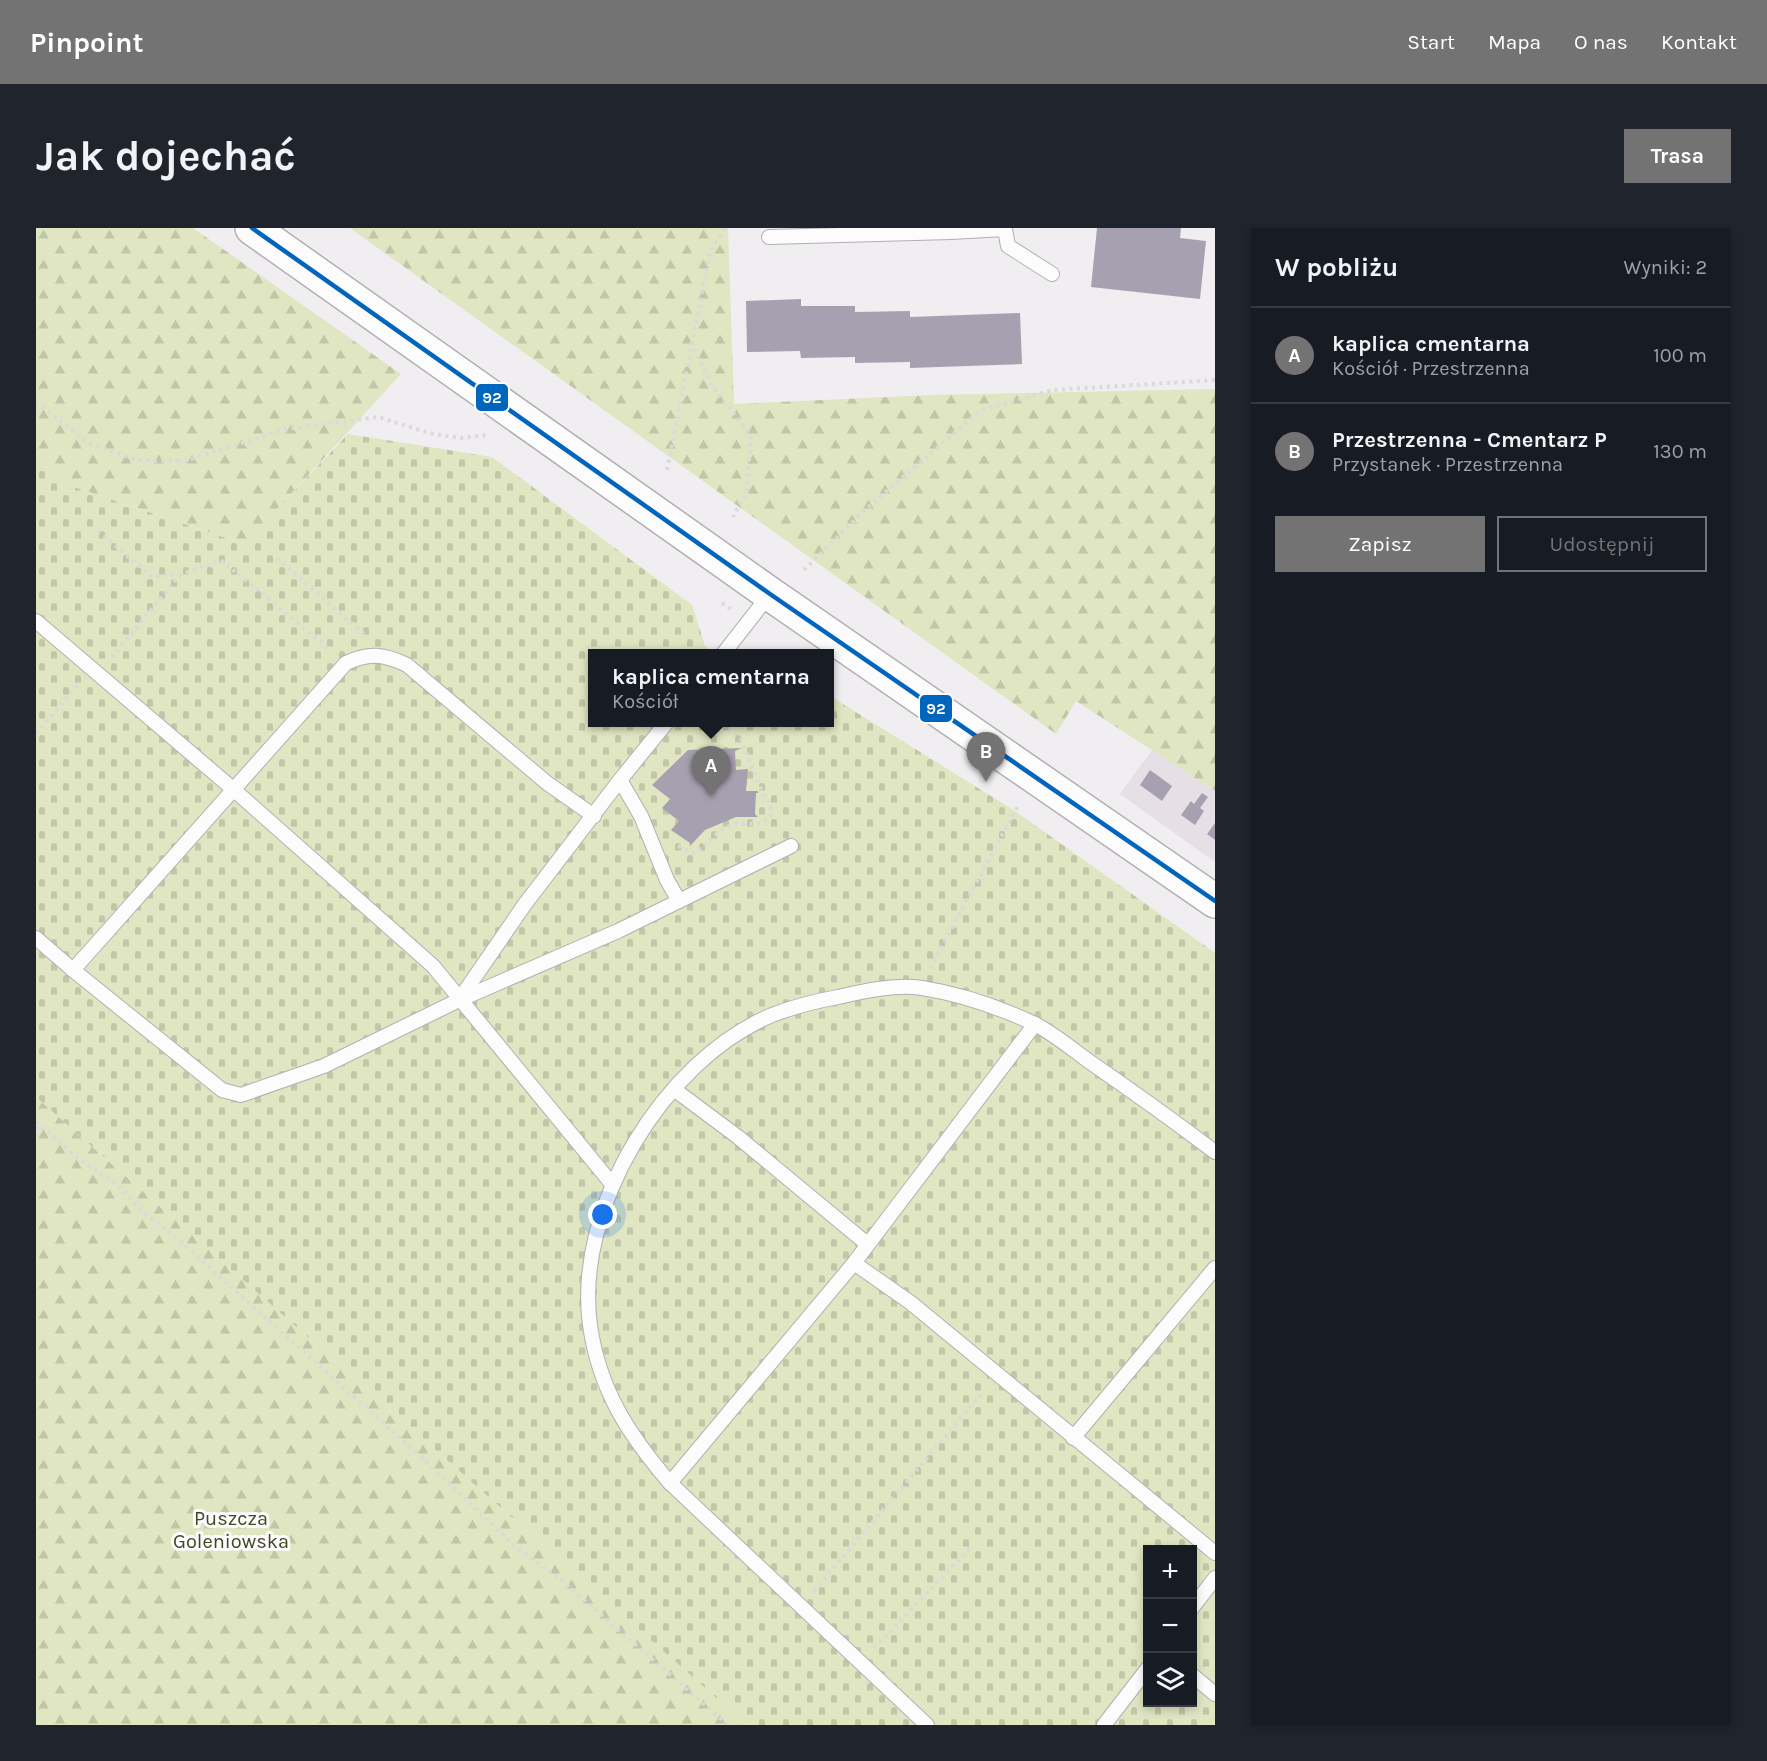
<!DOCTYPE html>
<html lang="pl">
<meta charset="utf-8">
<style>
:root{--surface:#171b24;--page:#20242c;--text:#f1f3f6;--muted:#9ea1a6;--line:#363941;--accent:#747374}
body{margin:0;font-family:Karla,sans-serif;background:var(--page);color:var(--text)}
.controls{position:absolute;right:18px;bottom:18px;display:grid;overflow:hidden;border-radius:0px;box-shadow:0 3px 9px #0003}
.controls button{width:54px;height:54px;display:grid;place-items:center;padding:0;border:0;border-bottom:2px solid var(--line);background:var(--surface);color:var(--text);font:30px sans-serif}
.you{position:absolute;left:567px;top:987px;width:21px;height:21px;margin:-15px;border:4px solid #fff;border-radius:50%;background:#1a73e8;box-shadow:0 0 0 9px #1a73e833}
.badge{display:grid;place-items:center;width:39px;height:39px;border-radius:50%;background:var(--accent);color:#fff;font-size:20px;font-weight:700}
.pin{position:absolute;translate:-50% -50px;filter:drop-shadow(0 2px 3px #0008)}
.pin::after{content:'';position:absolute;top:32px;width:21px;height:18px;background:inherit;clip-path:polygon(0 0,100% 0,50% 100%)}
.popup{position:absolute;left:552px;top:421px;width:246px;height:78px;box-sizing:border-box;display:grid;place-content:center;border-radius:0px;background:var(--surface);filter:drop-shadow(0 2px 4px #0005);font-size:20px;white-space:nowrap;color:var(--muted)}
.popup b{font-size:22px;color:var(--text)}
.popup::after{content:'';position:absolute;left:50%;top:100%;margin-left:-12px;border:12px solid transparent;border-top-color:var(--surface)}
.list{margin:0;padding:0;list-style:none}
h2{display:flex;justify-content:space-between;align-items:center;height:78px;margin:0;padding:0 24px;font-size:26px}
h2 small{font-size:20px;font-weight:400;color:var(--muted)}
.list li{display:grid;grid-template-columns:39px 1fr auto;gap:18px;align-items:center;box-sizing:border-box;height:96px;padding:0 24px;border-top:2px solid var(--line)}
.list b{display:block;font-size:22px;white-space:nowrap}
.list p{margin:0;font-size:20px;white-space:nowrap;color:var(--muted)}
.list em{font-size:20px;font-style:normal;color:var(--muted)}
.actions{display:flex;gap:12px;padding:18px 24px}
.actions a{flex:1;padding:14px 0;border:2px solid var(--accent);border-radius:0px;text-align:center;font-size:21px;color:var(--accent)}
.actions .main{background:var(--accent);color:#fff}
.icon{flex:none;width:33px;height:33px;fill:none;stroke:currentColor;stroke-width:2;stroke-linecap:round;stroke-linejoin:round}
.map{position:relative;flex:none;width:1179px;height:1497px;overflow:hidden;border-radius:0px}
header{display:flex;align-items:center;gap:36px;box-sizing:border-box;height:84px;padding:0 30px;background:var(--accent);color:#fff}
header strong{font-size:28px}
nav{display:flex;gap:33px;margin-inline-start:auto;font-size:21px}
.intro{display:flex;align-items:center;justify-content:space-between;box-sizing:border-box;height:144px;padding:0 36px}
h1{margin:0;font-size:42px}
.button{padding:15px 27px;border-radius:0px;background:var(--accent);color:#fff;font-size:21px;font-weight:700}
main{display:flex;gap:36px;padding:0 36px}
aside{flex:1;background:var(--surface);border-radius:0px;box-shadow:0 3px 9px #0003}
.map>svg:first-child{display:block}
</style>
<header>
<strong>Pinpoint</strong>
<nav><a>Start</a><a>Mapa</a><a>O nas</a><a>Kontakt</a></nav>
</header>
<div class="intro"><h1>Jak dojechać</h1><a class="button">Trasa</a></div>
<main>
<div class="map">
<svg width="1179" height="1497" viewBox="0 0 1179 1497">
<defs>
<pattern id="forest-firs" width="22" height="20" patternUnits="userSpaceOnUse" patternTransform="scale(1.5)"><rect width="22" height="20" fill="#e0e6c2"/><path d="M5 1l3.5 6h-7zM16 11l3.5 6h-7z" fill="#c1c6a7"/></pattern>
<pattern id="cemetery-stones" width="16" height="16" patternUnits="userSpaceOnUse" patternTransform="scale(1.5)"><rect width="16" height="16" fill="#e0e6c2"/><path d="M2 7V4a2 2 0 0 1 4 0v3zM10 15v-3a2 2 0 0 1 4 0v3z" fill="#c1c6a7"/></pattern>
</defs>
<rect width="100%" height="100%" fill="#f0eef0"/>
<polygon fill="#e6e0e6" points="1116,522 1179,563 1179,634 1084,566"/>
<g fill="url(#forest-firs)">
<polygon points="0,0 157,0 365,146 209,316 35,258 0,229"/>
<polygon points="314,0 692,0 698,176 895,167 1179,161 1179,563 1040,473 1020,506"/>
<polygon points="0,869 711,1497 0,1497"/>
</g>
<path fill="url(#cemetery-stones)" fill-rule="evenodd" d="M312,206L456,229L656,377L669,418L677,425L556,426V494H794V468L979,583L1179,725V1497H711L0,869V229L35,258L208,316ZM1112,1322H1156V1474H1112Z"/>
<g fill="#a7a0b0">
<polygon points="1061,0 1145,0 1144,10 1170,13 1164,71 1055,59"/>
<polygon points="765,71 765,78 819,78 819,84 874,83 874,89 984,85 986,136 874,140 874,134 819,135 819,129 765,130 764,123 711,124 710,73"/>
<polygon points="706,520 699,523 700,542 712,541 710,563 722,563 722,565 720,565 719,586 722,589 700,589 669,602 654,618 654,615 635,602 643,593 626,580 634,571 616,557 652,522"/>
<polygon points="1114,542 1136,558 1126,573 1104,557"/>
<polygon points="1166,565 1172,569 1164,580 1168,583 1159,597 1145,587 1155,573 1158,576"/>
<polygon points="1179,595 1179,612 1171,606"/>
</g>
<g fill="none" stroke-linecap="round" stroke-linejoin="round">
<g stroke="#b1afb1" stroke-width="16">
<g id="lane">
<polyline points="915,4 969,1 972,18 1016,46"/>
<polyline points="733,9 915,4 914,0"/>
<polyline points="0,393 197,561 397,738 576,956"/>
<polyline points="687,426 734,366"/>
<polyline points="584,552 631,494"/>
<path d="M558,588L511,555L371,437C348,426 333,424 310,435L37,742L186,862L205,867L288,838L423,772L582,703L755,618"/>
<polyline points="0,710 37,742"/>
<polyline points="423,772 489,676 584,552 605,588 631,652 643,673"/>
<polyline points="639,862 702,909 830,1015"/>
<polyline points="818,1035 875,1075 1179,1325"/>
<polyline points="1037,1210 1179,1040"/>
<polyline points="634,1255 818,1035 999,796"/>
<polyline points="1156,1380 1179,1350"/>
<polyline points="1156,1447 1179,1466"/>
<path d="M891,1497L634,1255C593,1207 563,1162 554,1097C538,980 627,833 736,787C757,779 780,773 802,769C828,763 860,756 886,760C924,766 962,779 997,795C1017,805 1036,821 1054,834C1096,863 1138,893 1179,924"/>
<polyline points="1068,1497 1112,1440"/>
</g>
</g>
<g stroke="#b1afb1" stroke-width="36">
<polyline id="secondary" points="216,0 734,366 1179,673"/>
</g>
<g stroke="#dbdadb" stroke-width="4" stroke-dasharray="3 4.5" stroke-linecap="butt">
<polyline points="655,114 675,157 715,207 711,263 697,289"/>
<polyline points="0,174 54,216 105,233 149,233 250,201 342,189 397,206 425,210 453,207"/>
<polyline points="631,242 674,23 689,0"/>
<polyline points="62,303 115,348 144,347 185,332 294,422"/>
<polyline points="241,330 329,407"/>
<polyline points="768,342 831,280 945,182 1017,162 1179,152"/>
<polyline points="686,375 696,382"/>
<polyline points="76,429 143,348"/>
<polyline points="0,505 43,456"/>
<path d="M642,618L657,625C671,618 682,599 700,596C715,593 724,601 735,587L734,576L727,566L705,511L680,494"/>
<polyline points="894,740 983,576"/>
<polyline points="0,894 42,930 83,958 111,987 144,1013 381,1225 477,1317 524,1351 692,1497"/>
<polyline points="0,908 3,896"/>
<polyline points="778,1363 948,1163"/>
<polyline points="838,1420 935,1319"/>
</g>
<use href="#lane" stroke="#fdfcfd" stroke-width="14"/>
<use href="#secondary" stroke="#fdfcfd" stroke-width="33"/>
<g stroke="#fefbfe" stroke-width="9">
<polyline id="bus-1" points="216,0 734,366 1179,673"/>
</g>
<use href="#bus-1" stroke="#0065bd" stroke-width="4.5"/>
</g>
<g text-anchor="middle" dominant-baseline="central" stroke-width="6" stroke-linejoin="round" paint-order="stroke">
<g font-size="20" fill="#40471f" stroke="#fefbfe">
<text x="195" y="1290">Puszcza<tspan x="195" dy="23">Goleniowska</tspan></text>
</g>
</g>
<g stroke="#fefbfe" stroke-width="2">
<rect x="439" y="155" width="34" height="29" rx="6" fill="#0065bd"/>
<rect x="883" y="466" width="34" height="29" rx="6" fill="#0065bd"/>
</g>
<g font-size="16" text-anchor="middle" font-weight="bold" fill="#fff">
<text x="456" y="175">92</text>
<text x="900" y="486">92</text>
</g>
</svg>
<div class="controls">
<button>+</button>
<button>−</button>
<button><svg class="icon" aria-label="layers" viewBox="0 0 24 24"><path d="M12 4l9 5-9 5-9-5zM3 14l9 5 9-5"/></svg></button>
</div>
<div class="you"></div>
<div class="pin badge" style="left:675px;top:568px">A</div>
<div class="popup"><b>kaplica cmentarna</b>Kościół</div>
<div class="pin badge" style="left:950px;top:554px">B</div>
</div>
<aside>
<h2>W pobliżu<small>Wyniki: 2</small></h2>
<ul class="list">
<li><span class="badge">A</span><div><b>kaplica cmentarna</b><p>Kościół · Przestrzenna</p></div><em>100 m</em></li>
<li><span class="badge">B</span><div><b>Przestrzenna - Cmentarz P</b><p>Przystanek · Przestrzenna</p></div><em>130 m</em></li>
</ul>
<div class="actions"><a class="main">Zapisz</a><a>Udostępnij</a></div>
</aside>
</main>
